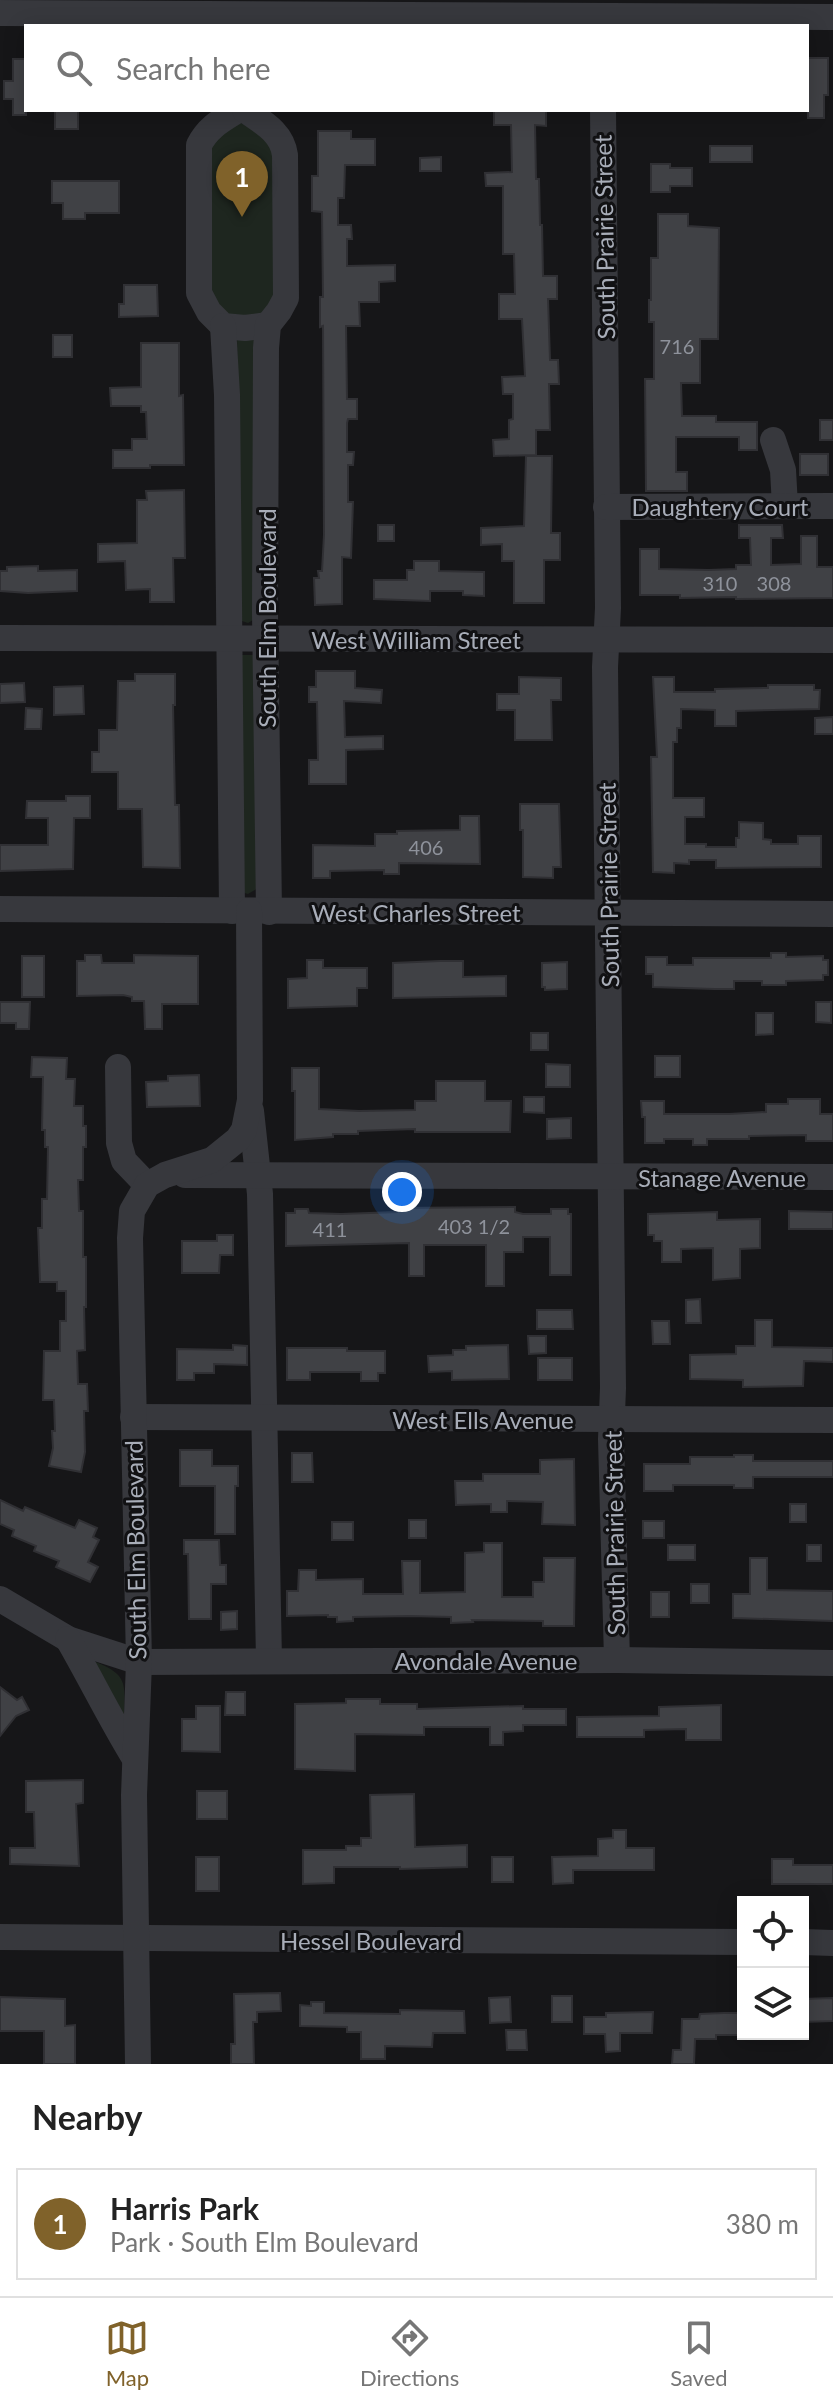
<!DOCTYPE html>
<meta charset="utf-8">
<style>
:root{--surface:#fff;--page:#f6f6f6;--text:#222;--muted:#767676;--line:#e0e0e0;--accent:#80622a}
body{margin:0;font-family:Lato,sans-serif;background:var(--page);color:var(--text)}
.controls{position:absolute;right:24px;bottom:24px;display:grid;overflow:hidden;border-radius:0px;box-shadow:0 4px 20px #0003}
.controls button{width:72px;height:72px;display:grid;place-items:center;padding:0;border:0;border-bottom:2px solid var(--line);background:var(--surface);color:var(--text);font:40px sans-serif}
.you{position:absolute;left:402px;top:1192px;width:28px;height:28px;margin:-20px;border:6px solid #fff;border-radius:50%;background:#1a73e8;box-shadow:0 0 0 12px #1a73e833}
.badge{display:grid;place-items:center;width:52px;height:52px;border-radius:50%;background:var(--accent);color:#fff;font-size:26px;font-weight:700}
.pin{position:absolute;translate:-50% -66px;filter:drop-shadow(0 2px 4px #0008)}
.pin::after{content:'';position:absolute;top:42px;width:28px;height:24px;background:inherit;clip-path:polygon(0 0,100% 0,50% 100%)}
.list{margin:0;padding:0;list-style:none}
h2{display:flex;justify-content:space-between;align-items:center;height:104px;margin:0;padding:0 32px;font-size:34px}
h2 small{font-size:26px;font-weight:400;color:var(--muted)}
.list li{display:grid;grid-template-columns:52px 1fr auto;gap:24px;align-items:center;box-sizing:border-box;height:112px;margin:0 16px 16px;padding:0 16px;border:2px solid var(--line);border-radius:0px}
.list b{display:block;font-size:30px;white-space:nowrap}
.list p{margin:0;font-size:26px;white-space:nowrap;color:var(--muted)}
.list em{font-size:26px;font-style:normal;color:var(--muted)}
.icon{flex:none;width:44px;height:44px;fill:none;stroke:currentColor;stroke-width:2;stroke-linecap:round;stroke-linejoin:round}
.map{position:relative;flex:none;width:833px;height:2064px;overflow:hidden}
.search{position:absolute;background:var(--surface);box-shadow:0 4px 20px #0003;left:24px;right:24px;top:24px;height:88px;display:flex;align-items:center;gap:20px;box-sizing:border-box;padding:0 28px;border-radius:0px;color:var(--muted);font-size:30px}
.sheet{height:232px;background:var(--surface)}
nav{display:flex;justify-content:space-around;align-items:center;box-sizing:border-box;height:112px;border-top:2px solid var(--line);background:var(--surface);font-size:22px;color:var(--muted)}
nav a{display:grid;justify-items:center;gap:4px}
nav .on{color:var(--accent)}
.map>svg:first-child{display:block}
</style>
<div class="map">
<svg width="833" height="2064" viewBox="0 0 833 2064">
<rect width="100%" height="100%" fill="#161618"/>
<g fill="#1e261f">
<polygon points="241,123 272,136 280,287 271,312 239,322 210,302 211,137"/>
<polygon points="237,335 256,335 256,618 248,623 239,620"/>
<polygon points="240,655 254,655 258,888 248,894 241,892"/>
<path d="M96,1662C128,1675 125,1684 124,1715L90,1663Z"/>
</g>
<g fill="#404145" stroke="#303034" stroke-width="2">
<polygon points="807,58 828,58 828,95 824,95 824,118 808,118"/>
<polygon points="13,59 26,59 26,115 13,115 13,99 4,99 4,81 13,81"/>
<rect x="55" y="110" width="23" height="19"/>
<polygon points="546,110 546,126 535,125 536,179 539,179 540,225 542,225 543,276 557,276 557,299 548,299 550,360 558,360 559,384 549,384 550,430 536,430 536,455 494,456 493,440 509,439 509,420 513,419 513,394 503,394 502,377 525,376 522,319 499,319 499,294 515,294 514,254 503,254 503,186 486,186 485,173 512,172 511,125 494,125 494,111"/>
<polygon points="318,131 351,131 351,139 375,139 375,165 345,165 344,198 338,198 338,225 351,225 352,239 347,239 347,266 395,265 395,281 379,282 379,302 359,302 360,326 346,326 347,399 357,399 357,419 348,419 347,423 347,452 354,452 353,465 348,465 348,502 353,502 351,558 342,557 342,604 315,605 314,578 319,578 318,571 322,571 324,535 323,326 320,327 320,297 323,297 322,212 312,211 312,176 318,176"/>
<rect x="710" y="146" width="42" height="16"/>
<polygon points="441,157 441,171 420,171 420,158"/>
<polygon points="651,164 670,164 670,168 692,168 692,186 670,186 670,192 651,192"/>
<polygon points="52,181 119,181 119,213 85,213 85,219 63,219 63,203 52,203"/>
<polygon points="658,214 688,214 688,226 719,228 718,339 700,339 700,383 681,383 682,416 716,416 716,422 757,422 757,450 739,450 739,437 676,437 676,472 687,472 687,491 646,491 645,379 654,379 654,322 649,322 649,300 651,300 651,258 658,258"/>
<polygon points="124,285 157,285 158,316 119,317 119,304 124,304"/>
<rect x="53" y="335" width="19" height="22"/>
<polygon points="141,343 179,343 179,396 183,395 184,465 150,465 150,468 113,468 113,450 132,450 132,439 147,439 146,412 141,412 141,406 111,406 110,388 141,387"/>
<rect x="820" y="420" width="13" height="20"/>
<rect x="800" y="454" width="28" height="21"/>
<polygon points="526,456 552,456 551,533 560,533 560,560 544,560 544,603 514,603 514,561 502,561 502,544 481,545 481,528 524,526"/>
<polygon points="184,490 185,558 173,558 174,602 150,602 150,589 126,590 125,561 98,562 98,544 137,543 137,500 147,500 146,491"/>
<rect x="378" y="525" width="16" height="16"/>
<polygon points="739,525 782,525 783,538 771,538 771,565 801,564 801,536 817,536 817,567 833,567 833,598 736,599 736,597 680,598 680,595 640,595 640,549 659,549 659,569 709,570 736,569 736,565 751,565 750,538 739,538"/>
<polygon points="414,561 439,561 439,571 484,572 484,596 463,595 463,591 430,591 430,601 374,599 374,580 407,580 407,570 414,570"/>
<polygon points="38,566 38,571 77,570 77,591 28,593 0,591 0,571 7,571 7,567"/>
<polygon points="316,671 355,671 355,688 382,690 381,703 344,701 345,737 383,736 383,749 346,750 346,784 309,784 309,760 318,760 317,702 309,702 309,687 316,687"/>
<polygon points="135,674 175,674 175,705 173,705 175,805 179,805 180,868 143,867 142,809 118,809 118,772 92,772 92,752 99,752 99,730 117,730 118,681 135,681"/>
<polygon points="519,677 561,678 561,700 551,700 552,740 515,740 515,710 497,710 497,694 519,694"/>
<polygon points="653,677 674,677 674,692 715,692 715,689 768,688 768,685 814,685 814,690 820,690 819,709 736,711 736,726 715,726 715,710 681,709 681,728 677,728 677,742 673,742 673,798 704,798 704,817 685,817 685,844 706,844 706,847 736,847 736,838 739,838 739,822 763,823 763,839 771,840 771,844 798,844 798,836 821,836 821,867 716,868 716,860 689,860 689,864 674,863 674,873 653,872 651,757 657,757"/>
<polygon points="24,683 25,702 0,703 0,684"/>
<polygon points="83,686 84,714 54,715 54,687"/>
<polygon points="26,708 42,709 41,729 25,729"/>
<polygon points="833,717 833,734 815,734 815,718"/>
<polygon points="66,796 90,796 90,818 74,818 73,869 0,871 0,845 48,845 48,818 26,818 27,801 66,801"/>
<polygon points="520,804 559,804 561,867 553,867 553,878 523,877 523,830 520,830"/>
<polygon points="460,816 479,816 480,864 399,863 399,874 384,874 384,870 330,871 330,878 313,878 313,845 375,846 375,834 397,834 397,831 460,830"/>
<polygon points="771,953 786,953 786,957 823,956 823,960 828,960 828,975 823,975 823,980 786,981 786,985 762,985 762,981 734,981 734,989 714,989 653,987 653,974 646,974 646,957 667,957 667,965 693,965 693,958 771,958"/>
<polygon points="85,955 101,955 102,963 134,963 134,955 198,956 198,1004 162,1004 162,1029 145,1029 144,1001 132,1001 132,997 123,995 77,996 77,961 85,961"/>
<rect x="22" y="956" width="22" height="41"/>
<polygon points="307,960 323,960 323,968 367,968 367,988 357,988 357,1006 288,1008 288,979 307,978"/>
<polygon points="440,961 463,961 463,977 506,976 506,996 393,998 393,963"/>
<polygon points="567,962 567,989 545,990 545,987 542,987 542,963"/>
<polygon points="0,1002 30,1002 29,1029 16,1029 16,1023 0,1023"/>
<polygon points="816,1002 831,1002 831,1023 816,1022"/>
<polygon points="756,1013 773,1013 773,1034 756,1035"/>
<rect x="531" y="1033" width="17" height="17"/>
<rect x="655" y="1056" width="25" height="21"/>
<polygon points="32,1057 67,1058 66,1079 75,1079 74,1106 83,1106 83,1126 86,1126 86,1147 83,1147 83,1180 78,1180 79,1211 83,1211 83,1257 86,1257 86,1307 84,1307 85,1350 77,1351 78,1384 87,1384 88,1411 84,1411 85,1452 81,1472 49,1466 53,1448 52,1431 55,1431 54,1400 43,1400 44,1351 60,1351 60,1321 66,1321 66,1291 57,1291 57,1282 40,1282 38,1228 42,1228 42,1199 47,1199 48,1147 45,1147 45,1130 42,1130 43,1077 31,1077"/>
<polygon points="546,1064 570,1065 570,1087 546,1087"/>
<polygon points="292,1068 319,1068 319,1109 359,1111 415,1110 415,1101 436,1101 436,1081 485,1081 485,1101 511,1101 510,1132 415,1132 415,1129 358,1131 358,1134 333,1134 333,1137 295,1140 295,1091 292,1091"/>
<polygon points="199,1075 200,1106 147,1107 146,1082 168,1081 168,1076"/>
<polygon points="524,1097 544,1097 544,1113 524,1112"/>
<polygon points="788,1099 820,1099 820,1114 833,1114 833,1141 806,1141 806,1135 749,1136 749,1139 707,1139 707,1145 693,1145 693,1139 664,1139 664,1143 645,1143 645,1117 642,1117 641,1101 664,1101 664,1114 729,1114 766,1112 766,1104 788,1104"/>
<polygon points="571,1118 571,1138 547,1139 547,1119"/>
<polygon points="515,1207 515,1212 523,1214 551,1214 551,1209 568,1209 568,1214 571,1214 571,1275 550,1275 550,1237 523,1237 523,1252 504,1252 504,1286 486,1286 486,1245 424,1245 424,1276 409,1276 409,1243 286,1246 286,1213 295,1213 295,1209 308,1209 309,1213 341,1214 397,1212 397,1208"/>
<polygon points="789,1211 833,1212 833,1229 789,1229"/>
<polygon points="717,1212 717,1220 760,1219 760,1248 740,1249 740,1278 713,1280 713,1248 681,1249 681,1262 662,1262 662,1241 654,1241 654,1235 648,1235 648,1214"/>
<polygon points="217,1235 233,1235 233,1255 220,1255 219,1273 182,1273 182,1241 217,1241"/>
<polygon points="700,1299 701,1323 686,1323 686,1300"/>
<polygon points="537,1310 572,1310 573,1329 537,1329"/>
<polygon points="755,1320 772,1320 772,1347 833,1348 833,1362 804,1361 803,1386 743,1387 743,1380 690,1379 690,1355 736,1354 736,1346 755,1346"/>
<polygon points="652,1321 669,1321 670,1344 653,1344"/>
<polygon points="528,1336 546,1336 546,1353 529,1354"/>
<polygon points="233,1345 247,1346 247,1365 214,1364 214,1373 194,1373 194,1380 177,1380 177,1349 233,1350"/>
<polygon points="508,1345 509,1379 452,1380 452,1371 429,1372 428,1356 453,1355 453,1350 466,1350 466,1346"/>
<polygon points="287,1348 347,1348 347,1351 385,1351 385,1373 378,1373 378,1381 361,1381 361,1372 310,1372 310,1380 287,1380"/>
<rect x="538" y="1358" width="34" height="22"/>
<polygon points="180,1450 212,1450 212,1466 238,1466 238,1486 235,1486 235,1534 215,1534 215,1486 180,1486"/>
<polygon points="292,1453 312,1453 313,1482 292,1482"/>
<polygon points="734,1455 753,1455 753,1461 833,1461 833,1477 753,1477 753,1488 734,1488 734,1485 673,1485 673,1491 644,1491 644,1464 690,1464 690,1457 734,1457"/>
<polygon points="574,1459 575,1525 542,1524 543,1502 507,1501 507,1512 491,1512 491,1504 456,1505 455,1481 483,1481 483,1474 540,1474 540,1460"/>
<polygon points="0,1500 23,1511 25,1507 75,1528 79,1520 97,1528 93,1537 99,1540 88,1562 98,1567 90,1582 56,1567 59,1561 34,1551 36,1546 12,1536 14,1530 0,1524"/>
<rect x="790" y="1504" width="16" height="18"/>
<rect x="409" y="1520" width="17" height="18"/>
<rect x="643" y="1521" width="21" height="17"/>
<rect x="332" y="1522" width="21" height="18"/>
<polygon points="184,1540 219,1540 220,1565 226,1565 226,1584 211,1584 211,1619 189,1619 188,1554 184,1554"/>
<polygon points="484,1543 502,1543 502,1597 533,1597 533,1582 544,1582 544,1558 575,1558 574,1626 543,1626 543,1621 472,1620 473,1622 451,1623 451,1617 410,1616 353,1617 353,1621 337,1622 337,1617 328,1617 328,1615 287,1616 287,1591 298,1591 299,1570 316,1570 316,1580 363,1579 363,1594 403,1594 402,1561 420,1561 420,1593 465,1592 465,1553 484,1552"/>
<rect x="668" y="1545" width="27" height="15"/>
<rect x="807" y="1545" width="14" height="16"/>
<polygon points="750,1558 767,1558 767,1590 833,1591 833,1621 733,1618 733,1594 750,1594"/>
<rect x="691" y="1584" width="18" height="19"/>
<rect x="651" y="1592" width="18" height="25"/>
<polygon points="237,1611 237,1629 221,1630 221,1612"/>
<polygon points="0,1687 17,1700 22,1697 29,1710 16,1716 0,1736"/>
<polygon points="226,1692 245,1692 245,1715 225,1715"/>
<polygon points="346,1699 380,1699 380,1704 417,1704 417,1709 523,1706 523,1709 566,1709 566,1725 523,1725 523,1731 503,1732 503,1745 490,1745 490,1727 424,1727 424,1735 355,1734 355,1771 295,1769 295,1704 346,1703"/>
<polygon points="721,1705 721,1740 686,1740 686,1729 644,1730 644,1737 577,1737 577,1717 659,1716 659,1707"/>
<polygon points="196,1706 220,1706 220,1752 182,1751 182,1719 196,1719"/>
<polygon points="83,1780 83,1803 76,1804 79,1866 10,1864 10,1848 35,1848 34,1812 26,1812 26,1781"/>
<rect x="197" y="1791" width="30" height="28"/>
<polygon points="414,1794 415,1847 467,1845 467,1867 400,1869 400,1867 334,1867 334,1883 303,1884 303,1850 346,1850 346,1846 361,1846 361,1838 371,1838 370,1795"/>
<polygon points="613,1830 626,1830 626,1848 654,1848 654,1870 573,1870 573,1883 553,1884 552,1857 598,1856 598,1839 613,1838"/>
<rect x="196" y="1857" width="23" height="34"/>
<rect x="492" y="1857" width="21" height="25"/>
<polygon points="772,1859 793,1859 793,1865 833,1865 833,1884 772,1884"/>
<polygon points="280,1993 281,2011 257,2012 257,2022 253,2022 254,2064 231,2064 231,2044 235,2044 234,1994"/>
<rect x="552" y="1996" width="20" height="26"/>
<polygon points="0,1997 65,1999 65,2026 75,2025 75,2064 44,2064 44,2031 0,2031"/>
<polygon points="510,1997 511,2022 490,2023 489,1998"/>
<polygon points="833,1998 833,2021 803,2022 803,1999"/>
<polygon points="311,2002 324,2002 324,2013 400,2014 400,2010 464,2011 465,2033 433,2033 432,2047 385,2046 385,2059 361,2059 361,2032 347,2032 347,2027 300,2026 300,2005 311,2006"/>
<polygon points="653,2012 652,2033 620,2033 620,2051 606,2052 605,2034 584,2034 584,2017 606,2017 606,2013"/>
<polygon points="724,2013 743,2013 743,2035 716,2035 716,2039 695,2039 694,2064 672,2064 673,2050 681,2050 682,2019 699,2019 700,2014"/>
<polygon points="506,2030 526,2030 527,2050 507,2050"/>
</g>
<g fill="none" stroke-linecap="round" stroke-linejoin="round">
<g stroke="#37383d" stroke-width="26">
<polyline points="0,13 833,17"/>
<path d="M238,110C222,120 208,127 199,145V293L209,312L223,326L245,328L268,325"/>
<path d="M245,110C262,122 282,132 285,155L286,298L279,311L268,325L266,348L265,613L269,912"/>
<polyline points="603,110 608,608 605,667 613,1388 611,1439 617,1660"/>
<polyline points="223,326 227,395 232,911"/>
<polyline points="773,440 783,470 785,506"/>
<polyline points="606,507 833,506"/>
<polyline points="0,638 833,640"/>
<polyline points="0,909 833,914"/>
<polyline points="118,1067 119,1143 124,1161 147,1185"/>
<polyline points="251,1111 260,1194 269,1661"/>
<polyline points="185,1175 833,1177"/>
<polyline points="133,1417 833,1420"/>
<polyline points="0,1599 68,1639 139,1662 617,1660 833,1663"/>
<path d="M68,1639C91,1679 111,1720 135,1759"/>
<polyline points="0,1937 743,1942"/>
<polyline points="803,1942 833,1943"/>
<polyline points="138,2064 134,1795 139,1662 130,1238 132,1211 147,1185 165,1175 212,1160 238,1139 244,1130 250,1100 249,911"/>
</g>
</g>
<g text-anchor="middle" dominant-baseline="central" stroke-width="6" stroke-linejoin="round" paint-order="stroke">
<g font-size="20" fill="#8e929b">
<text x="677" y="346">716</text>
<text x="720" y="583">310</text>
<text x="774" y="583">308</text>
<text x="426" y="847">406</text>
<text x="474" y="1226">403 1/2</text>
<text x="330" y="1229">411</text>
</g>
<g font-size="24" fill="#a8adb8" stroke="#111113">
<text transform="translate(604 237) rotate(-91)">South Prairie Street</text>
<text x="720" y="506">Daughtery Court</text>
<text transform="translate(266 618) rotate(-90)">South Elm Boulevard</text>
<text x="416" y="639">West William Street</text>
<text transform="translate(608 885) rotate(-91)">South Prairie Street</text>
<text x="416" y="912">West Charles Street</text>
<text x="722" y="1177">Stanage Avenue</text>
<text x="483" y="1419">West Ells Avenue</text>
<text transform="translate(614 1533) rotate(-91)">South Prairie Street</text>
<text transform="translate(135 1550) rotate(-91)">South Elm Boulevard</text>
<text x="486" y="1660">Avondale Avenue</text>
<text x="371" y="1940">Hessel Boulevard</text>
</g>
</g>
</svg>
<div class="controls">
<button><svg class="icon" aria-label="locate" viewBox="0 0 24 24"><circle cx="12" cy="12" r="6"/><path d="M12 2v4M12 18v4M2 12h4M18 12h4"/></svg></button>
<button><svg class="icon" aria-label="layers" viewBox="0 0 24 24"><path d="M12 4l9 5-9 5-9-5zM3 14l9 5 9-5"/></svg></button>
</div>
<div class="you"></div>
<div class="pin badge" style="left:242px;top:217px">1</div>
<div class="search"><svg class="icon" aria-label="search" viewBox="0 0 24 24"><circle cx="10" cy="10" r="6"/><path d="M15 15l6 6"/></svg>Search here</div>
</div>
<section class="sheet">
<h2>Nearby<small></small></h2>
<ul class="list">
<li><span class="badge">1</span><div><b>Harris Park</b><p>Park · South Elm Boulevard</p></div><em>380 m</em></li>
</ul>
</section>
<nav>
<a class="on"><svg class="icon" aria-label="map" viewBox="0 0 24 24"><path d="M3 6l6-2 6 2 6-2v14l-6 2-6-2-6 2zM9 4v14M15 6v14"/></svg>Map</a>
<a><svg class="icon" aria-label="directions" viewBox="0 0 24 24"><path d="M12 3l9 9-9 9-9-9zM9 14v-3h6M13 9l2 2-2 2"/></svg>Directions</a>
<a><svg class="icon" aria-label="saved" viewBox="0 0 24 24"><path d="M7 4h10v16l-5-4-5 4z"/></svg>Saved</a>
</nav>
